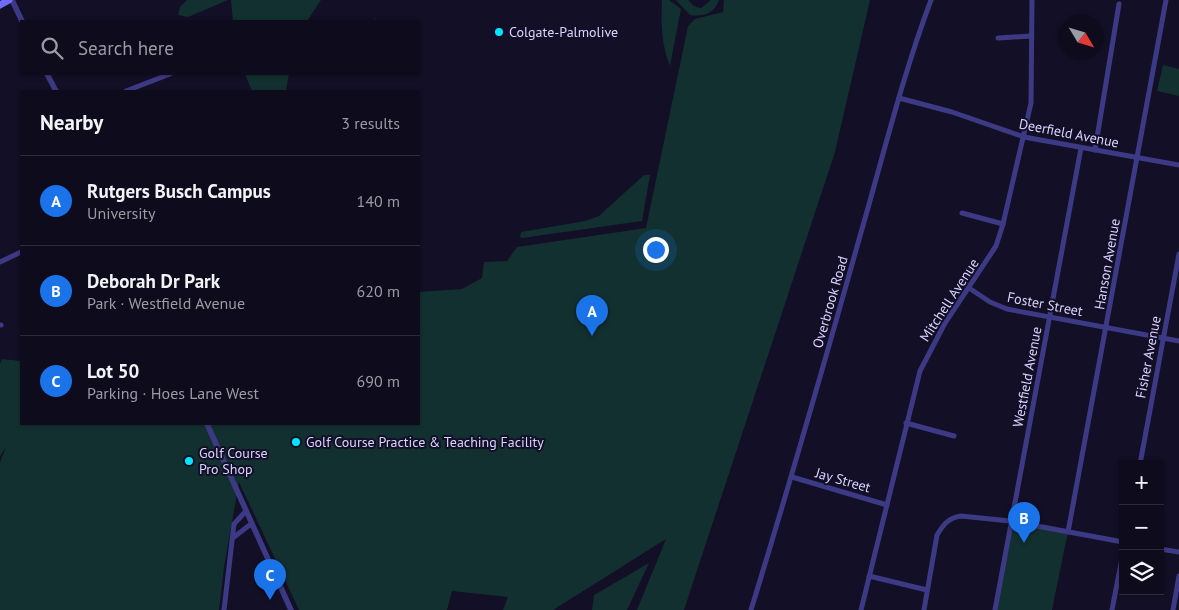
<!DOCTYPE html>
<meta charset="utf-8">
<style>
:root{--surface:#0e0b1c;--page:#1c1929;--text:#f1f3f6;--muted:#9b9ba3;--line:#2e2b3b;--accent:#1a73e8}
body{margin:0;font-family:"PT Sans",sans-serif;background:var(--page);color:var(--text)}
.controls{position:absolute;right:15px;bottom:15px;display:grid;overflow:hidden;border-radius:0px;box-shadow:0 1px 4px #0004}
.controls button{width:45px;height:45px;display:grid;place-items:center;padding:0;border:0;border-bottom:1px solid var(--line);background:var(--surface);color:var(--text);font:25px sans-serif}
.compass{position:absolute;left:1059px;top:15px;width:45px;height:45px;border-radius:50%;background:var(--surface);box-shadow:0 1px 4px #0004;rotate:128deg}
.you{position:absolute;left:655px;top:249px;width:18px;height:18px;margin:-12px;border:4px solid #fff;border-radius:50%;background:#1a73e8;box-shadow:0 0 0 8px #1a73e833}
.badge{display:grid;place-items:center;width:32px;height:32px;border-radius:50%;background:var(--accent);color:#fff;font-size:16px;font-weight:700}
.pin{position:absolute;translate:-50% -41px;filter:drop-shadow(0 1px 2px #0008)}
.pin::after{content:'';position:absolute;top:26px;width:18px;height:15px;background:inherit;clip-path:polygon(0 0,100% 0,50% 100%)}
.list{margin:0;padding:0;list-style:none}
h2{display:flex;justify-content:space-between;align-items:center;height:65px;margin:0;padding:0 20px;font-size:21px}
h2 small{font-size:16px;font-weight:400;color:var(--muted)}
.list li{display:grid;grid-template-columns:32px 1fr auto;gap:15px;align-items:center;box-sizing:border-box;height:90px;padding:0 20px;border-top:1px solid var(--line)}
.list b{display:block;font-size:19px;white-space:nowrap}
.list p{margin:0;font-size:16px;white-space:nowrap;color:var(--muted)}
.list em{font-size:16px;font-style:normal;color:var(--muted)}
.icon{flex:none;width:28px;height:28px;fill:none;stroke:currentColor;stroke-width:2;stroke-linecap:round;stroke-linejoin:round}
.map{position:relative;flex:none;width:1179px;height:610px;overflow:hidden}
.search{position:absolute;background:var(--surface);box-shadow:0 1px 4px #0004;left:20px;top:20px;width:400px;height:55px;display:flex;align-items:center;gap:12px;box-sizing:border-box;padding:0 18px;border-radius:0px;color:var(--muted);font-size:19px}
.panel{position:absolute;background:var(--surface);box-shadow:0 1px 4px #0004;left:20px;top:90px;width:400px;height:335px;border-radius:0px}
.map>svg:first-child{display:block}
</style>
<div class="map">
<svg width="1179" height="610" viewBox="0 0 1179 610">
<rect width="100%" height="100%" fill="#130f26"/>
<g fill="#12302f">
<polygon points="187,0 228,0 188,17 178,15 180,7"/>
<polygon points="231,0 321,0 307,21 233,21"/>
<path d="M662,0H669L681,9L670,66C661,44 661,23 662,0Z"/>
<path d="M676,0H688L694,6L701,8L711,0H719C714,14 703,17 690,15Z"/>
<polygon points="724,0 870,0 835,152 684,610 637,610 666,539 553,610 503,610 508,597 452,591 447,610 299,610 239,482 224,567 219,610 0,610 0,462 6,447 0,456 0,363 2,359 21,361 21,424 419,424 419,292 462,289 482,278 484,262 507,261 517,247 646,228 688,26 695,19 723,12"/>
<polygon points="1163,65 1179,69 1179,96 1157,91"/>
<polygon points="245,74 289,74 286,91 252,91"/>
<polygon points="644,175 650,175 642,221 522,238 520,237 521,232 585,221 599,216"/>
<polygon points="1011,522 1068,532 1052,610 993,610"/>
<polygon points="649,563 627,610 592,610 594,595"/>
</g>
<g fill="none" stroke-linecap="round" stroke-linejoin="round">
<polyline stroke="#0c2248" stroke-width="1" points="375,21 375,18"/>
<g stroke="#3d3a85" stroke-width="5">
<polyline points="998,38 1031,36"/>
<polyline points="126,91 170,74"/>
<polyline points="899,98 952,112 1024,137 1179,165"/>
<polyline points="1095,150 1119,4"/>
<polyline points="962,213 1003,224"/>
<polyline points="0,262 21,252"/>
<polyline points="969,288 990,302 1007,309 1179,341"/>
<polyline points="0,325 1,325"/>
<polyline points="906,423 954,436"/>
<polyline points="1140,464 1179,254"/>
<polyline points="792,477 887,505"/>
<polyline points="1068,532 1166,0"/>
<polyline points="234,537 251,524"/>
<polyline points="1160,549 1179,552"/>
<polyline points="869,576 927,590"/>
<polyline points="224,610 234,524 246,511"/>
<path d="M751,610C789,486 825,361 860,236C883,157 902,77 931,0"/>
<polyline points="861,610 920,371 945,323 996,246 1003,224 1031,103 1032,0"/>
<path d="M924,610L937,535C943,525 948,518 961,516L1010,521L1123,542"/>
<polyline points="995,610 1081,148"/>
<polyline points="1112,610 1123,553"/>
<polyline points="1173,610 1179,576"/>
</g>
<g stroke="#3d3a85" stroke-width="5.5">
<polyline points="12,0 22,21"/>
<polyline points="47,74 56,91"/>
<polyline points="207,424 291,610"/>
</g>
<polyline stroke="#6f6bff" stroke-width="7" points="0,5 9,0"/>
</g>
<g fill="#00e5ff" stroke="#130f26" stroke-width="2">
<circle cx="499" cy="32" r="5"/>
<circle cx="296" cy="442" r="5"/>
<circle cx="189" cy="461" r="5"/>
</g>
<g text-anchor="middle" dominant-baseline="central" stroke-width="4" stroke-linejoin="round" paint-order="stroke">
<g font-size="14" fill="#d9d4ff" stroke="#130f26" text-anchor="start">
<text x="509" y="32">Colgate-Palmolive</text>
<text x="306" y="442">Golf Course Practice &amp; Teaching Facility</text>
<text x="199" y="453">Golf Course<tspan x="199" dy="16">Pro Shop</tspan></text>
</g>
<g font-size="14" fill="#d9d4ff" stroke="#130f26">
<text transform="translate(1069 133) rotate(11)">Deerfield Avenue</text>
<text transform="translate(1107 264) rotate(-80)">Hanson Avenue</text>
<text transform="translate(949 300) rotate(-57)">Mitchell Avenue</text>
<text transform="translate(830 302) rotate(-74)">Overbrook Road</text>
<text transform="translate(1045 304) rotate(11)">Foster Street</text>
<text transform="translate(1148 357) rotate(-79)">Fisher Avenue</text>
<text transform="translate(1027 377) rotate(-79)">Westfield Avenue</text>
<text transform="translate(843 480) rotate(16)">Jay Street</text>
</g>
</g>
</svg>
<div class="controls">
<button>+</button>
<button>−</button>
<button><svg class="icon" aria-label="layers" viewBox="0 0 24 24"><path d="M12 4l9 5-9 5-9-5zM3 14l9 5 9-5"/></svg></button>
</div>
<svg class="compass" viewBox="-18 -18 36 36"><path d="M0-13l5 13h-10z" fill="#e53935"/><path d="M0 13l5-13h-10z" fill="#9b9ba3"/></svg>
<div class="you"></div>
<div class="pin badge" style="left:592px;top:336px">A</div>
<div class="pin badge" style="left:1024px;top:543px">B</div>
<div class="pin badge" style="left:270px;top:600px">C</div>
<div class="search"><svg class="icon" aria-label="search" viewBox="0 0 24 24"><circle cx="10" cy="10" r="6"/><path d="M15 15l6 6"/></svg>Search here</div>
<section class="panel">
<h2>Nearby<small>3 results</small></h2>
<ul class="list">
<li><span class="badge">A</span><div><b>Rutgers Busch Campus</b><p>University</p></div><em>140 m</em></li>
<li><span class="badge">B</span><div><b>Deborah Dr Park</b><p>Park · Westfield Avenue</p></div><em>620 m</em></li>
<li><span class="badge">C</span><div><b>Lot 50</b><p>Parking · Hoes Lane West</p></div><em>690 m</em></li>
</ul>
</section>
</div>
